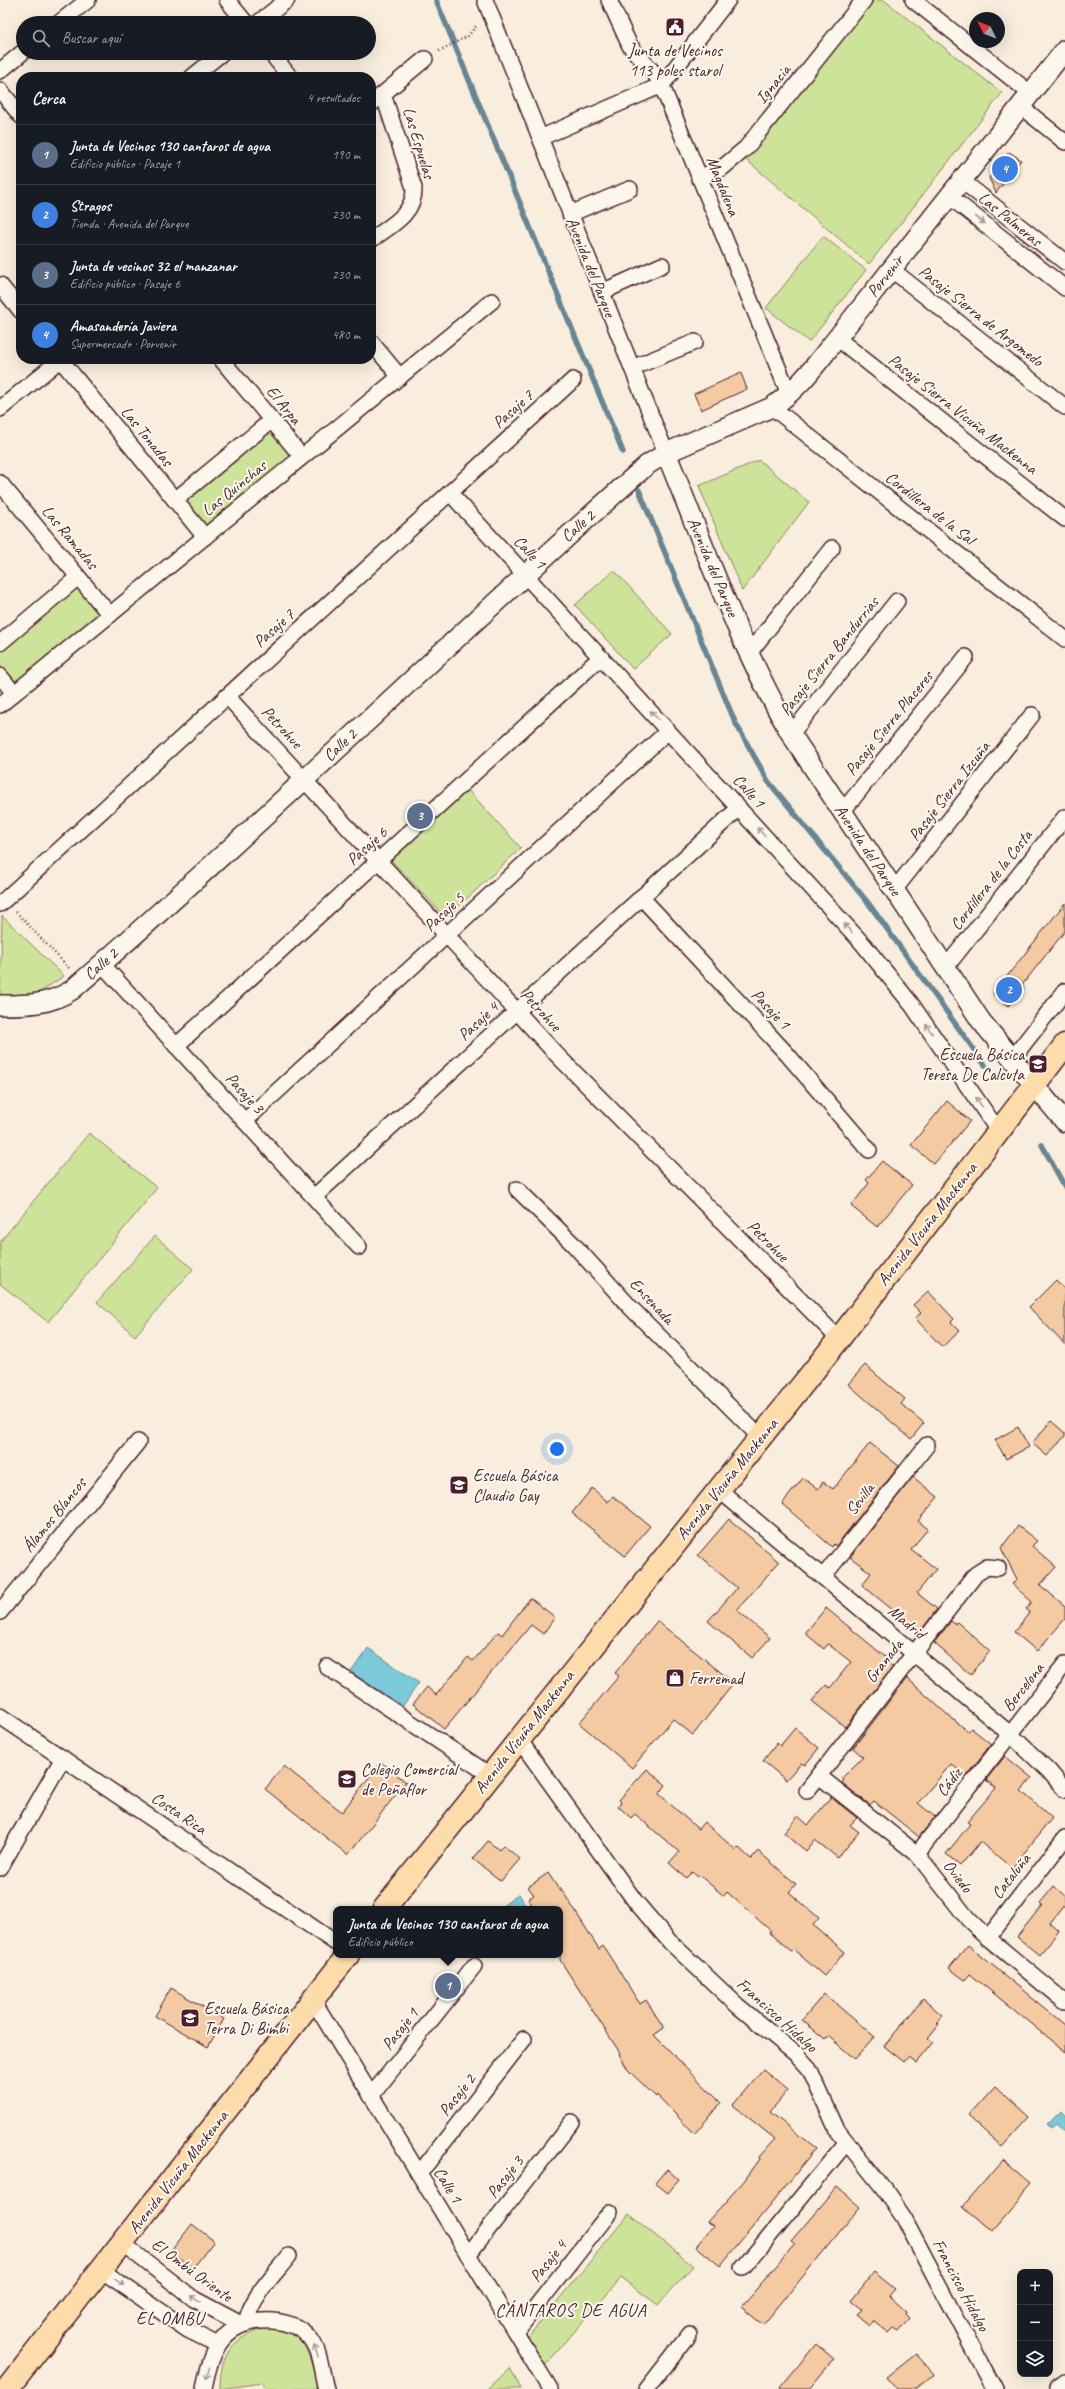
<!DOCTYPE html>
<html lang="es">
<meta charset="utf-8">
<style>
:root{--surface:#171b24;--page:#242831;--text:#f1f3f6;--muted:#9ea1a6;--line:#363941;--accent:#d93025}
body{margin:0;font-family:Caveat,sans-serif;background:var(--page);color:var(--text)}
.controls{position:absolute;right:12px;bottom:12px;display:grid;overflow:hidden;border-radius:8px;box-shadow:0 4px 16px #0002}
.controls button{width:36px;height:36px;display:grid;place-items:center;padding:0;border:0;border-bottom:1px solid var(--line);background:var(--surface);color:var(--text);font:20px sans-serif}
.compass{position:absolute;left:969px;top:12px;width:36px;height:36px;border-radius:50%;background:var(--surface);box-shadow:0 4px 16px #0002;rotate:312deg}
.you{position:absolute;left:557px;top:1449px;width:14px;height:14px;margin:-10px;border:3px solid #fff;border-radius:50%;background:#1a73e8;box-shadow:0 0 0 6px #1a73e833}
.badge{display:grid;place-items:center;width:26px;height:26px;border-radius:50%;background:var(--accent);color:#fff;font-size:13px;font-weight:700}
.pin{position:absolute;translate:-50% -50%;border:2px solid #fff;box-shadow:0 1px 4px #0006}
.popup{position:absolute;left:333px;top:1906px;width:230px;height:52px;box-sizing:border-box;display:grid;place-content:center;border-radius:8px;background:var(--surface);filter:drop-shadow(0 1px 3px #0005);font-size:13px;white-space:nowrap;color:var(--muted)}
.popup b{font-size:15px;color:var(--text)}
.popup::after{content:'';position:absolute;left:50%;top:100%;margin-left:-8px;border:8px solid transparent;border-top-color:var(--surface)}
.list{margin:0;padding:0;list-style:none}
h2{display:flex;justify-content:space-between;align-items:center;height:52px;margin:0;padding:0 16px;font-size:17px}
h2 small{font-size:13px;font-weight:400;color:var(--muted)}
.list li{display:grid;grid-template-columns:26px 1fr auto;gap:12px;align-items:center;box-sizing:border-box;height:60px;padding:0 16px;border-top:1px solid var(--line)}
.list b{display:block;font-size:15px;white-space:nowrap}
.list p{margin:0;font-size:13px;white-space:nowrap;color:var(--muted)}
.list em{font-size:13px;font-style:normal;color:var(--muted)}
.icon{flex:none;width:22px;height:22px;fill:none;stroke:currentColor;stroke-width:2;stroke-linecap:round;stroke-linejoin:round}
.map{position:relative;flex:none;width:1065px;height:2389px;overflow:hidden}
.search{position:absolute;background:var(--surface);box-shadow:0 4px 16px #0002;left:16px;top:16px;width:360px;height:44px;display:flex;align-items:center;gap:10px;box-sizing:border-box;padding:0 14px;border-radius:22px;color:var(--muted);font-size:15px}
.panel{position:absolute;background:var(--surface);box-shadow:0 4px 16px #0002;left:16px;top:72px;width:360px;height:292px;border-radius:16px}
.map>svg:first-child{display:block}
</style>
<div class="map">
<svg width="1065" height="2389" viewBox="0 0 1065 2389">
<rect width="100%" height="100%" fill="#f9eedd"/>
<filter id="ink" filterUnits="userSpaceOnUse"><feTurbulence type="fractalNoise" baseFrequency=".025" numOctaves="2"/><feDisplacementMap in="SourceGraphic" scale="8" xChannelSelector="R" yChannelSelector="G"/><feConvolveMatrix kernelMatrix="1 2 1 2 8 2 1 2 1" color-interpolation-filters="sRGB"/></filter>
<g filter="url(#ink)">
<g fill="#cce399" stroke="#8b8162">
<polygon points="874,0 884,0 1002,93 869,264 744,158"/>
<polygon points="823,236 866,270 809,342 766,308"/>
<polygon points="269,430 293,456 206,528 182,500"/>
<polygon points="759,460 809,502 742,591 699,486"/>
<polygon points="614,570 672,634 633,669 575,605"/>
<polygon points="76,587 99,615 15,685 0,666 0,651"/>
<polygon points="467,789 521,848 446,918 391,860"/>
<polygon points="2,916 64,976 37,994 0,996"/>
<polygon points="89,1133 157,1188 48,1322 0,1284 0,1242"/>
<polygon points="155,1236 193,1269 135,1336 97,1302"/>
<polygon points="629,2214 693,2266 658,2305 621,2278 543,2368 527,2338"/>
<path d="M266,2328C307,2328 309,2355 318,2389H265L263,2383L220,2389C220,2355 232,2337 266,2328Z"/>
<polygon points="510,2368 521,2389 489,2389 489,2388"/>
</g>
<g fill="#7bc9d9" stroke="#678593">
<polygon points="368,1648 419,1683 402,1707 351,1672"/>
<polygon points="519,1894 525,1904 518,1909 502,1909 501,1907"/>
<polygon points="1059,2111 1065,2116 1065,2133 1055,2124 1050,2128 1046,2124"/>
</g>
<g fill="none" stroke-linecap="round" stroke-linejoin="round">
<g stroke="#678593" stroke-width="5.5">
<polyline points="436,0 623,452"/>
<polyline points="639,490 735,722 768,781 869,904 985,1065"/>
<polyline points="1042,1145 1065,1187"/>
</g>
</g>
<g fill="#f3caa2" stroke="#4a1f2b">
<polygon points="1009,152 1021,160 996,193 989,178"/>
<polygon points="741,373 747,389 701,410 694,394"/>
<polygon points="1065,903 1065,931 1022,985 1024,987 1008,1006 993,994"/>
<polygon points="947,1101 970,1121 934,1164 911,1145"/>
<polygon points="882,1161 912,1185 877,1227 851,1206 869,1183 866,1180"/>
<polygon points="1056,1280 1065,1290 1065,1345 1029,1307"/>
<polygon points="928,1291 954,1319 951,1322 960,1331 942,1347 915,1318 921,1313 913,1305"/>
<polygon points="865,1365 905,1399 901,1404 924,1423 911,1439 848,1384"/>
<polygon points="1051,1421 1065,1433 1065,1436 1047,1456 1032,1443"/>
<polygon points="1018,1427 1029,1447 1006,1459 995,1440"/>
<polygon points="870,1443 899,1466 836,1546 834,1544 832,1547 782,1504 803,1478 818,1489 823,1482 833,1489"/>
<polygon points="913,1477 938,1497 918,1521 928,1529 911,1549 936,1569 917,1593 937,1609 920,1632 862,1585 871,1573 850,1557"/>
<polygon points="592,1488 608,1502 613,1496 650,1526 625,1556 572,1513"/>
<polygon points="729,1519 779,1562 737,1610 770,1638 752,1658 708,1621 737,1588 698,1555"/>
<polygon points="1018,1526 1037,1541 1032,1546 1056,1567 1040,1585 1065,1606 1065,1619 1037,1651 1014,1632 1030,1612 1026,1609 1032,1602 1012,1584 1017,1579 1001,1548"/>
<polygon points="530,1598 555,1617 543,1634 531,1625 444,1729 413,1704 427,1687 436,1695 468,1657 473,1661 498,1632 502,1635"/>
<polygon points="826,1608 889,1660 887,1662 893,1667 845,1727 812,1701 826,1685 830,1688 851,1662 828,1644 824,1649 805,1633"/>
<polygon points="657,1621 734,1683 693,1735 673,1719 632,1768 579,1723 619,1676 615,1673"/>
<polygon points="951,1621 955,1624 957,1622 990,1651 971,1675 934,1643"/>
<polygon points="907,1678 950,1717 968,1731 971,1728 991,1744 966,1776 951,1764 918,1803 935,1817 919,1837 874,1801 870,1805 842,1783 844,1780 842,1778 863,1757 853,1748"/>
<polygon points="795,1728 819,1748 805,1765 801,1763 786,1780 763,1761 777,1743 780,1746"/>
<polygon points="1005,1756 1032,1778 1021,1791 1052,1818 1012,1868 980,1842 960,1866 946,1854 970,1824 967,1822 996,1788 986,1780"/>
<polygon points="381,1762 406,1782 348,1855 265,1789 284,1766 342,1812"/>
<polygon points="647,1769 666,1785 659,1794 698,1829 704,1822 736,1850 738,1847 751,1859 758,1851 796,1884 789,1892 819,1918 813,1925 845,1952 824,1976 793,1949 791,1951 769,1932 771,1931 727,1892 724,1896 699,1875 698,1877 692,1872 686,1878 669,1863 679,1852 642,1820 635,1814 631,1818 618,1806 621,1802 619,1800"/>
<polygon points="831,1797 857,1818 850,1825 859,1832 838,1858 815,1840 806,1851 784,1833 798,1816 808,1825"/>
<polygon points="488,1841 499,1850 503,1845 520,1859 501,1881 473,1859"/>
<polygon points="548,1873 560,1891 560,1887 599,1949 603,1946 640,2004 646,2000 664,2028 654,2035 721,2103 694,2134 657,2095 656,2097 628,2070 619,2054 620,2053 560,1960 560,1909 535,1909 528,1899 534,1895 528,1887"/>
<polygon points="1054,1886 1065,1896 1065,1904 1050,1923 1059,1931 1039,1955 1017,1937 1042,1905 1040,1903"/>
<polygon points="968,1945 1065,2025 1065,2052 970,1974 965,1980 949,1968"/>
<polygon points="171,1988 224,2019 208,2047 155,2016"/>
<polygon points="824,1994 875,2037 855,2059 828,2036 825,2039 802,2020"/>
<polygon points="923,1999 942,2015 937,2022 939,2024 928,2038 933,2042 916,2063 908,2057 904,2062 884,2046"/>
<polygon points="763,2069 788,2090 770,2112 816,2149 720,2266 696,2246 713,2226 707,2222 744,2181 760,2159 759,2157 775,2139 733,2105"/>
<polygon points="995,2086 1029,2117 1002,2147 968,2116"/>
<polygon points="1003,2160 1032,2185 991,2232 962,2207"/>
<polygon points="667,2169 679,2180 668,2193 655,2183"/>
<polygon points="837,2187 860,2207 763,2325 741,2307 795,2244 791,2241"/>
<polygon points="192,2224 214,2241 193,2268 171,2251"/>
<polygon points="874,2272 895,2289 889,2296 907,2312 906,2314 910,2318 899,2331 894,2328 889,2333 873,2320 869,2326 857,2316 862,2310 851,2301"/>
<polygon points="816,2344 834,2359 809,2389 779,2389"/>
<polygon points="916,2354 934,2374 916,2389 897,2389 887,2377"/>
</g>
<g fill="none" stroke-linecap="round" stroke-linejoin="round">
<g stroke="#4a1f2b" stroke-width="18">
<g id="minor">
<polyline points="227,0 246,23"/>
<polyline points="485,0 666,453"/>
<polyline points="609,0 630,46 659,79 789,394"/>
<polyline points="913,0 1030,93"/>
<polyline points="59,23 88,0"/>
<polyline points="258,23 287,0"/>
<polyline points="271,53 290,77"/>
<polyline points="0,71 23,52"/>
<polyline points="192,77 222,53"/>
<polyline points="0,90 21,116"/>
<polyline points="371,104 425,59"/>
<polyline points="1020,106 1065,142"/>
<polyline points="540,138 662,85 728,0"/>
<polyline points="699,178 722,168 746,148 864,0"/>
<polyline points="961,180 1065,262"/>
<polyline points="949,196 1065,288"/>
<polyline points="570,214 630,189"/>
<path d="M371,240C390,226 415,214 414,188L383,94"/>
<polyline points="891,269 1065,407"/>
<polyline points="0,285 21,311"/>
<polyline points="602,292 662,265"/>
<polyline points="837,338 1065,519"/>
<polyline points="371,342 400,377"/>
<polyline points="60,359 205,537"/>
<polyline points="221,359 302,457"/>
<polyline points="632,368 695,342"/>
<polyline points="772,407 1065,639"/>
<polyline points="0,409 61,359"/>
<polyline points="0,483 110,615"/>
<polyline points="450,493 863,944 912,1005 999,1132"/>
<polyline points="175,500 272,420"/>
<polyline points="0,643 78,577"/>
<polyline points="749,653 832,548"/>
<polyline points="0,676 14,693"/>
<polyline points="227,696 557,1055 839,1339"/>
<polyline points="0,705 492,301"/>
<polyline points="791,734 897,601"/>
<polyline points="843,811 966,657"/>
<polyline points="895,889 1032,715"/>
<polyline points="641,897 787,1054 869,1150"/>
<polyline points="0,904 573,380"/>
<polyline points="102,964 359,1247"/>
<polyline points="946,967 1065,817"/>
<polyline points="176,1046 601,657"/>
<polyline points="1012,1059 1065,991"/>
<polyline points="245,1121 668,731"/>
<polyline points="517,1189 573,1244 631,1308 760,1437"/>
<polyline points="314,1197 739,808"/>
<polyline points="718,1489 1010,1734 1049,1771 1065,1790"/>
<polyline points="823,1577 927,1445"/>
<polyline points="0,1612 138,1442"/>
<polyline points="327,1667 490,1775"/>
<polyline points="0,1716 336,1943"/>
<polyline points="518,1738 635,1901 670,1942 738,2006 797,2055 809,2068 837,2130 885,2190 904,2218 994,2389"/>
<polyline points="819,1776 917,1854 968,1919 988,1938 1065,2002"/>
<polyline points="807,1791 976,1574 987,1567 998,1568"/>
<polyline points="917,1854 1065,1664"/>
<polyline points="0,1868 63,1758"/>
<polyline points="988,1938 1065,1838"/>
<polyline points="313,2000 550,2389"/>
<polyline points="371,2096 474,1966"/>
<polyline points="419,2174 524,2039"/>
<polyline points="122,2243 194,2299 241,2324"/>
<polyline points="468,2255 572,2122"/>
<polyline points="743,2268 846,2143"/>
<polyline points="101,2270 188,2330 218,2345"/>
<path d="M246,2323C251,2297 273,2276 289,2256"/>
<polyline points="516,2332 610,2212"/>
<path d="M204,2389C211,2347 226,2318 273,2321C286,2322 300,2327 309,2337C321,2351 321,2372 326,2389"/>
<polyline points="647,2389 689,2335"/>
<polyline points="1058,2389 1065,2384"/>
</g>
</g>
<g stroke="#4a1f2b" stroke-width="22">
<g id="tertiary">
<path d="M666,453C705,547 739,646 791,734L981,1021L1065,1122"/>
<path d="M0,1005C27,1005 49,1005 72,990C268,819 453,637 647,465L666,453L772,407C799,389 817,363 837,338L1065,50"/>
</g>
</g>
<g stroke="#4a1f2b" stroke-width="25">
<g id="primary">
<polyline points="384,1909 839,1339 1065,1045"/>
<polyline points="7,2389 348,1955"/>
</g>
</g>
<g stroke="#4a1f2b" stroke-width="2.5" stroke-dasharray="1 3" stroke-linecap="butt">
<polyline points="439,51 468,36 477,25"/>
<polyline points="16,912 69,968"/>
</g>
<use href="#minor" stroke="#fbf7ec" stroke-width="15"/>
<use href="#tertiary" stroke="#fbf7ec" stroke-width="19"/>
<use href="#primary" stroke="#fddcac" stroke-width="22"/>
</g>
<defs><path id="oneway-shaft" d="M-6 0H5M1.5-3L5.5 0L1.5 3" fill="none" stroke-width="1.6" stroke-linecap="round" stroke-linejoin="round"/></defs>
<g stroke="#ab9695">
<use href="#oneway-shaft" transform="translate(980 220) rotate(39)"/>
<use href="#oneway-shaft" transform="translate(654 715) rotate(-133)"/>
<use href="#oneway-shaft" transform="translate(761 832) rotate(-132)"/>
<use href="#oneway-shaft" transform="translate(848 928) rotate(-132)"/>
<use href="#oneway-shaft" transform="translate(929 1029) rotate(-125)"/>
<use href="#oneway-shaft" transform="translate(979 1102) rotate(-124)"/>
<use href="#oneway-shaft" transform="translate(119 2282) rotate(35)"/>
<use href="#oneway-shaft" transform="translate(195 2299) rotate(-145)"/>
<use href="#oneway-shaft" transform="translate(316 2351) rotate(-109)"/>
<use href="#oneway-shaft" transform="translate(208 2373) rotate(104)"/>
</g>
</g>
<defs>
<g id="civic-square" transform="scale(1)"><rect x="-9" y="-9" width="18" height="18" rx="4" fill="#4a1f2b" stroke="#fbf7ec"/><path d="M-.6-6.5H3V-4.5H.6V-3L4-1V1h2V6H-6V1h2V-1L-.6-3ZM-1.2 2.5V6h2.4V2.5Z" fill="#fff"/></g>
<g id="school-square" transform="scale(1)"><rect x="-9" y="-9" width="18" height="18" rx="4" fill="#4a1f2b" stroke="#fbf7ec"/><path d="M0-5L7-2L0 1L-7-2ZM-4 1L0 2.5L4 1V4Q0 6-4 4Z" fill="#fff"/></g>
<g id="shop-square" transform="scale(1)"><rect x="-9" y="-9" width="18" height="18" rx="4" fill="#4a1f2b" stroke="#fbf7ec"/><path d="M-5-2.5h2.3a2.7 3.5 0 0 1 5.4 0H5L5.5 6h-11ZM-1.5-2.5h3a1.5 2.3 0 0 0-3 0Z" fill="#fff"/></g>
</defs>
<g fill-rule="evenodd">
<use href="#civic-square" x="675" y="27"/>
<use href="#school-square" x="1038" y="1064"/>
<use href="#school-square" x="459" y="1485"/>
<use href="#shop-square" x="675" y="1678"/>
<use href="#school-square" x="347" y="1779"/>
<use href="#school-square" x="190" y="2018"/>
</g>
<g text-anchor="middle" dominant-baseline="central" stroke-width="4" stroke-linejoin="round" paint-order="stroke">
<g font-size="17" fill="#4a1f2b" stroke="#fbf7ec" text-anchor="start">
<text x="675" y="50" text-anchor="middle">Junta de Vecinos<tspan x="675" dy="20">113 poles starol</tspan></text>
<text x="1024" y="1054" text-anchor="end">Escuela Básica<tspan x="1024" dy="20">Teresa De Calcuta</tspan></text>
<text x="473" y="1475">Escuela Básica<tspan x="473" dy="20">Claudio Gay</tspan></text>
<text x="689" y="1678">Ferremad</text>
<text x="361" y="1769">Colegio Comercial<tspan x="361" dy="20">de Peñaflor</tspan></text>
<text x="204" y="2008">Escuela Básica<tspan x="204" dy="20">Terra Di Bimbi</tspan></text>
</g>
<g font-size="17" fill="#4a1f2b" stroke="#fbf7ec">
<text transform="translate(773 84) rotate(-51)">Ignacia</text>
<text transform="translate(419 143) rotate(73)">Las Espuelas</text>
<text transform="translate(723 186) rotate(68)">Magdalena</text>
<text transform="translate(1010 219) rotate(39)">Las Palmeras</text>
<text transform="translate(591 267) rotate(68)">Avenida del Parque</text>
<text transform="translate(885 276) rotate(-52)">Porvenir</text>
<text transform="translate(981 316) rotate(38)">Pasaje Sierra de Argomedo</text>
<text transform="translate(284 405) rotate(51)">El Arpa</text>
<text transform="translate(513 409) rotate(-42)">Pasaje 7</text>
<text transform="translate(963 414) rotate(38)">Pasaje Sierra Vicuña Mackenna</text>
<text transform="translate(147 436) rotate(51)">Las Tonadas</text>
<text transform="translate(234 488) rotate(-39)">Las Quinchas</text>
<text transform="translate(930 508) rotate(38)">Cordillera de la Sal</text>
<text transform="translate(578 526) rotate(-41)">Calle 2</text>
<text transform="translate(70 537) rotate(50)">Las Ramadas</text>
<text transform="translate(530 552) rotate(47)">Calle 1</text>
<text transform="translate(713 567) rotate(67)">Avenida del Parque</text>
<text transform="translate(274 628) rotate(-42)">Pasaje 7</text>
<text transform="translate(829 656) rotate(-51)">Pasaje Sierra Bandurrias</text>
<text transform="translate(889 723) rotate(-51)">Pasaje Sierra Placeres</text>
<text transform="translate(282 727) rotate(47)">Petrohue</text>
<text transform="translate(340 745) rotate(-43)">Calle 2</text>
<text transform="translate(749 791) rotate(48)">Calle 1</text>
<text transform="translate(949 791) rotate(-52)">Pasaje Sierra Izcuña</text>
<text transform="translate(367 846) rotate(-42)">Pasaje 6</text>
<text transform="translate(868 850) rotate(56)">Avenida del Parque</text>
<text transform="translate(991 880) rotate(-52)">Cordillera de la Costa</text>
<text transform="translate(444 912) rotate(-43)">Pasaje 5</text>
<text transform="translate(101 964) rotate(-42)">Calle 2</text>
<text transform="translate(771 1009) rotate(47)">Pasaje 1</text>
<text transform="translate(541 1010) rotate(47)">Petrohue</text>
<text transform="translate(478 1021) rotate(-43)">Pasaje 4</text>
<text transform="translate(245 1093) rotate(48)">Pasaje 3</text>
<text transform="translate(927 1224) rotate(-52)">Avenida Vicuña Mackenna</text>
<text transform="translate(768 1241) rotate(45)">Petrohue</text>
<text transform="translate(652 1301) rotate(47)">Ensenada</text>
<text transform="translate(727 1479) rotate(-51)">Avenida Vicuña Mackenna</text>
<text transform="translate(860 1499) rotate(-52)">Sevilla</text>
<text transform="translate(54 1515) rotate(-51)">Álamos Blancos</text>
<text transform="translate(907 1622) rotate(40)">Madrid</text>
<text transform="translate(884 1661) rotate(-52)">Granada</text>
<text transform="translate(1023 1687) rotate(-52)">Bercelona</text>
<text transform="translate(524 1732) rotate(-52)">Avenida Vicuña Mackenna</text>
<text transform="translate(949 1782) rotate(-52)">Cádiz</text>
<text transform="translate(179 1813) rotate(34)">Costa Rica</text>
<text transform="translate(958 1876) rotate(52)">Oviedo</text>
<text transform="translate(1011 1876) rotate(-52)">Cataluña</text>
<text transform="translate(777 2015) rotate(42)">Francisco Hidalgo</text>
<text transform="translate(400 2029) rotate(-52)">Pasaje 1</text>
<text transform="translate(457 2095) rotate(-52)">Pasaje 2</text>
<text transform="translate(178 2172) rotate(-52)">Avenida Vicuña Mackenna</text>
<text transform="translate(505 2177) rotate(-52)">Pasaje 3</text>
<text transform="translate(448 2185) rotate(58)">Calle 1</text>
<text transform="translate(548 2261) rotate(-52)">Pasaje 4</text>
<text transform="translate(192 2270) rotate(36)">El Ombú Oriente</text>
<text transform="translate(961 2285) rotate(62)">Francisco Hidalgo</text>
</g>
<g font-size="18" letter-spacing="1" fill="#4a1f2b" stroke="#fbf7ec">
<text x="571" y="2310">CÁNTAROS DE AGUA</text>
<text x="170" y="2318">EL OMBU</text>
</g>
</g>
</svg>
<div class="controls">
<button>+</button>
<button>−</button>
<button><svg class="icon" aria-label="layers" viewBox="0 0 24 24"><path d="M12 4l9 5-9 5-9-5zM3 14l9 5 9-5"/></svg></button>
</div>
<svg class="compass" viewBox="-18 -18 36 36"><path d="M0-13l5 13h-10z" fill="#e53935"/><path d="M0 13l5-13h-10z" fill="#9ea1a6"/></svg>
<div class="you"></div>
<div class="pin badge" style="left:448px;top:1986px;background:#5c6f8a">1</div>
<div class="popup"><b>Junta de Vecinos 130 cantaros de agua</b>Edificio público</div>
<div class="pin badge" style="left:1009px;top:990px;background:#3f7fe0">2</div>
<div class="pin badge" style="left:420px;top:816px;background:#5c6f8a">3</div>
<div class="pin badge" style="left:1005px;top:169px;background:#3f7fe0">4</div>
<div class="search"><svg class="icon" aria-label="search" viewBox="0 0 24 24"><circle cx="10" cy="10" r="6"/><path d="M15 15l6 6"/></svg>Buscar aquí</div>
<section class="panel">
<h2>Cerca<small>4 resultados</small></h2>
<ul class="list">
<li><span class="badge" style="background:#5c6f8a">1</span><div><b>Junta de Vecinos 130 cantaros de agua</b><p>Edificio público · Pasaje 1</p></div><em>190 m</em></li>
<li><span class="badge" style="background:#3f7fe0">2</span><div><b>Stragos</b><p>Tienda · Avenida del Parque</p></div><em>230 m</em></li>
<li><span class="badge" style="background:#5c6f8a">3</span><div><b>Junta de vecinos 32 el manzanar</b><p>Edificio público · Pasaje 6</p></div><em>230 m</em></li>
<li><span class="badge" style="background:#3f7fe0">4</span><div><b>Amasandería Javiera</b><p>Supermercado · Porvenir</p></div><em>480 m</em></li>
</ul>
</section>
</div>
